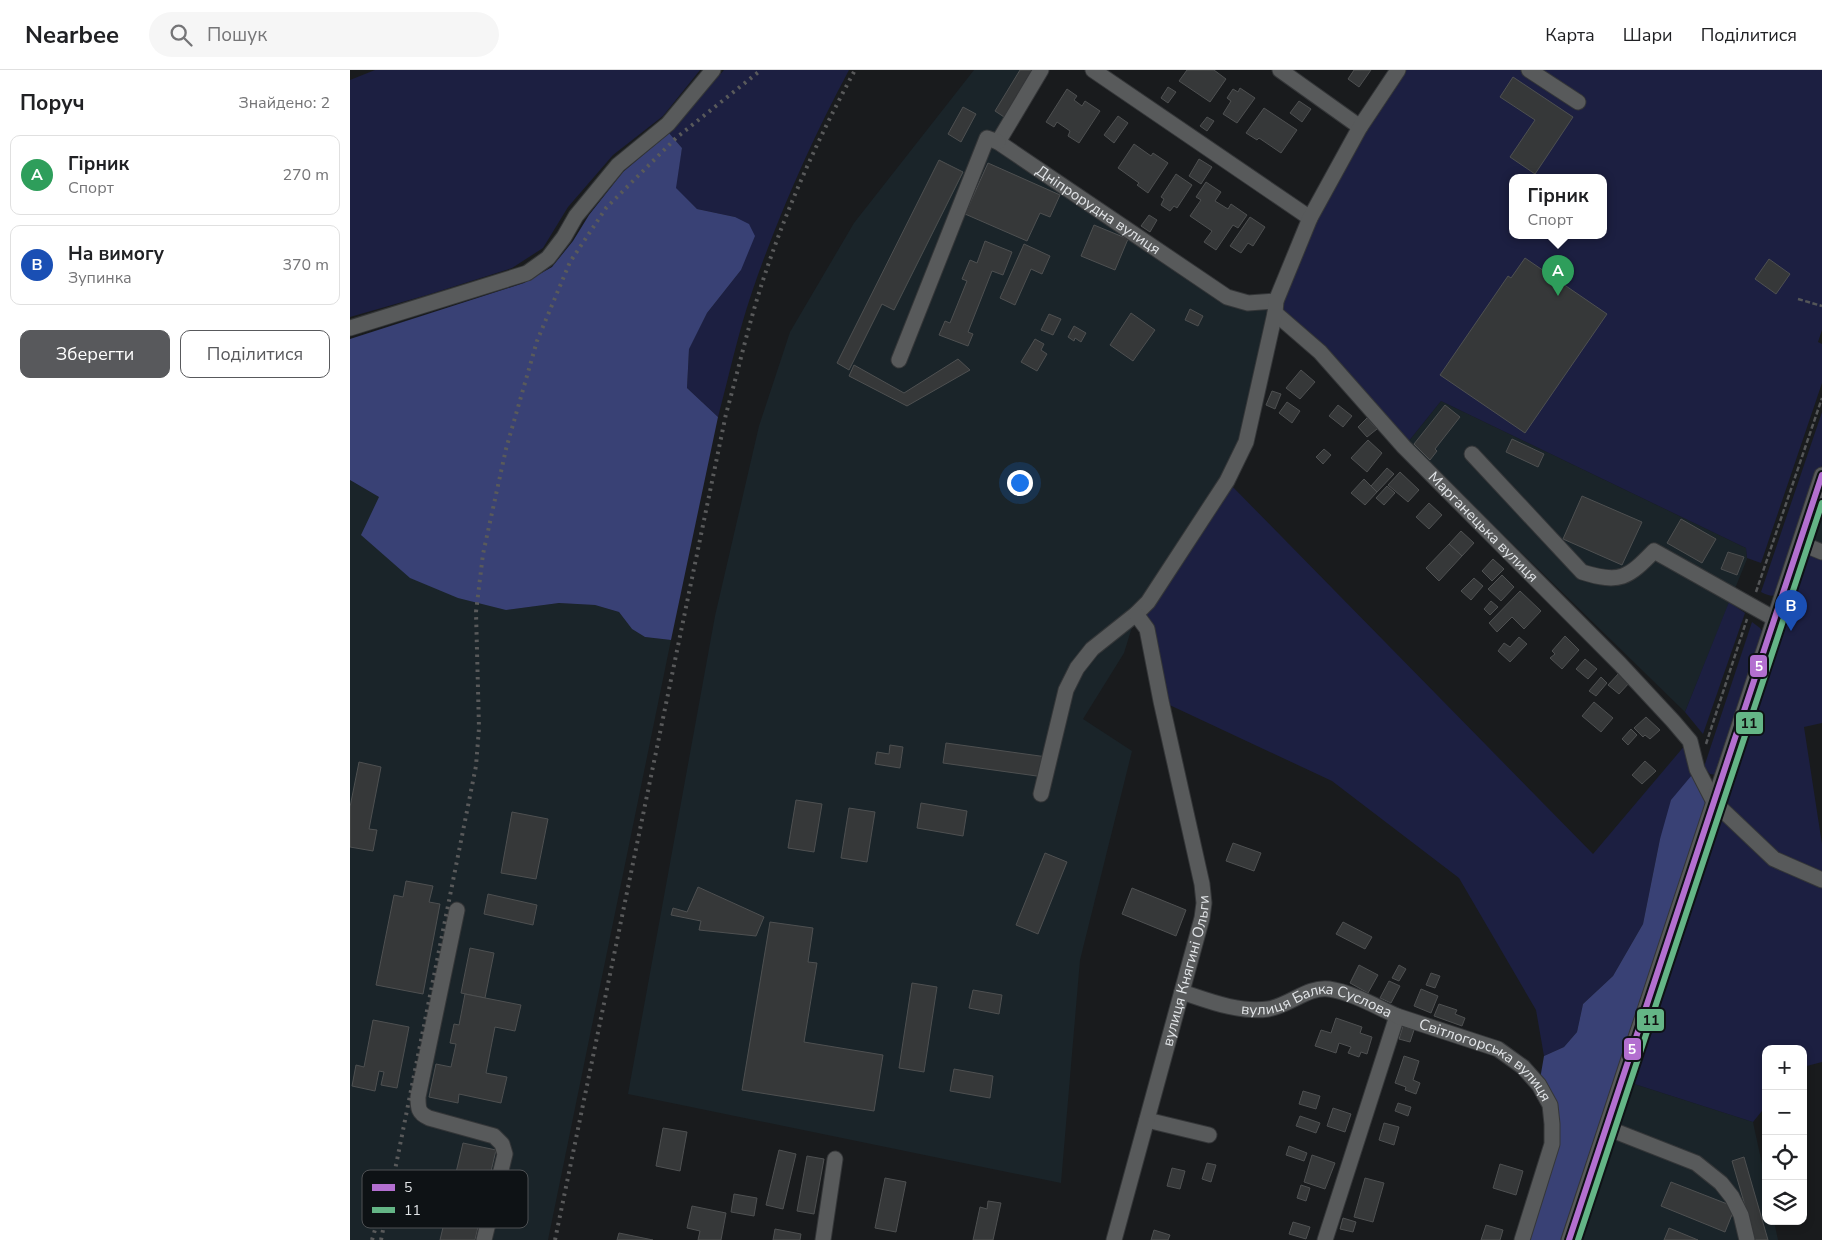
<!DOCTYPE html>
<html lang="uk">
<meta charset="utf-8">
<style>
:root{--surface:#fff;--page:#f6f6f6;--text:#202124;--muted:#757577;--line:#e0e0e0;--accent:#58595c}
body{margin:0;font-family:"Nunito Sans",sans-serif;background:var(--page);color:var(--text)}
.controls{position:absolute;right:15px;bottom:15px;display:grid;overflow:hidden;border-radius:10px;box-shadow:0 2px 8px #0003}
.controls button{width:45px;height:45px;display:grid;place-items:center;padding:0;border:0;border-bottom:1px solid var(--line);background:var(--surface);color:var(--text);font:25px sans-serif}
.you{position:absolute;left:669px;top:412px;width:18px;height:18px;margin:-12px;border:4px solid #fff;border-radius:50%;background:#1a73e8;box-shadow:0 0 0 8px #1a73e833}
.badge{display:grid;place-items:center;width:32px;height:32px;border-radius:50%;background:var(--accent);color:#fff;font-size:16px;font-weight:700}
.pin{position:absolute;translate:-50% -41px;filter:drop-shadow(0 1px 2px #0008)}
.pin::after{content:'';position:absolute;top:26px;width:18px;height:15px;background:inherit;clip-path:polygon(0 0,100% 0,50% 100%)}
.popup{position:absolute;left:1159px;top:104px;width:98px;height:65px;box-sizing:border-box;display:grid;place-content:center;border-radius:10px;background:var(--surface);filter:drop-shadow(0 1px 4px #0005);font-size:16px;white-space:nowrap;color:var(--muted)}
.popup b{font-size:19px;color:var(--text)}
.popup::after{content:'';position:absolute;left:50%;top:100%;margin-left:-10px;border:10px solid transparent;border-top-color:var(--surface)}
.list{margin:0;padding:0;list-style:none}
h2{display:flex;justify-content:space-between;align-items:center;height:65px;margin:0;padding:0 20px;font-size:21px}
h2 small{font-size:16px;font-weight:400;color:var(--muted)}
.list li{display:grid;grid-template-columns:32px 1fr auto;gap:15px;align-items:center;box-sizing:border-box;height:80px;margin:0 10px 10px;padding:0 10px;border:1px solid var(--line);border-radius:10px}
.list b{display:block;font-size:19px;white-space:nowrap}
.list p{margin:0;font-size:16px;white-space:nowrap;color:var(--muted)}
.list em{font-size:16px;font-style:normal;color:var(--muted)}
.actions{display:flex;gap:10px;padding:15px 20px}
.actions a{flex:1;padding:11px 0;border:1px solid var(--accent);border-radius:10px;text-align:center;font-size:18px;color:var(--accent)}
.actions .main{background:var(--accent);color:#fff}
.icon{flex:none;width:28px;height:28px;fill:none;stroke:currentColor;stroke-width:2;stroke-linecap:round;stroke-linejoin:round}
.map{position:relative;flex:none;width:1472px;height:1170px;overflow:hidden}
header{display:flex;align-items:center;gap:30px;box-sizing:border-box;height:70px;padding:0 25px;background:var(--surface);border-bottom:1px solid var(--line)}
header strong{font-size:24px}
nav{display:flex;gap:28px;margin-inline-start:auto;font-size:18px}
.search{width:350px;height:45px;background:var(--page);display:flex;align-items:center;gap:12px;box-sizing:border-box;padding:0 18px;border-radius:28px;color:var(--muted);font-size:19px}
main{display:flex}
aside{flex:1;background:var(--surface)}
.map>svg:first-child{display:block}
</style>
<header>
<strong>Nearbee</strong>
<div class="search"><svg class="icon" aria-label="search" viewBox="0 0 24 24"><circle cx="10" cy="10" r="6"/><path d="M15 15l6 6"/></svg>Пошук</div>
<nav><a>Карта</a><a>Шари</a><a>Поділитися</a></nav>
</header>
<main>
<aside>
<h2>Поруч<small>Знайдено: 2</small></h2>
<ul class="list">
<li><span class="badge" style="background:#2e9e5b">A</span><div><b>Гірник</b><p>Спорт</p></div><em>270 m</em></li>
<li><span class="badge" style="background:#1a4fb4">B</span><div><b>На вимогу</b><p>Зупинка</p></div><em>370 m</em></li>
</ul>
<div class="actions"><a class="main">Зберегти</a><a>Поділитися</a></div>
</aside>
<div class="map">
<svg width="1472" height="1170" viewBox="0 0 1472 1170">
<rect width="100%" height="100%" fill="#191b1d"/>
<g fill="#1a2429">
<polygon points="624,0 685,0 642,70 878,234 885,238 896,240 917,238 925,243 896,372 786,544 774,583 733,649 782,681 730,890 711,1113 278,1024 365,546 409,356 440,262 504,153"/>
<polygon points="1091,331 1396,478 1397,489 1335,642 1058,372"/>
<polygon points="1472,405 1472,482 1450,473"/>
<polygon points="0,410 29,427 156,540 209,533 245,535 269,542 282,559 295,567 321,570 198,1170 0,1170"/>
<polygon points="1272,1010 1403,1052 1416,1113 1416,1151 1424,1151 1428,1170 1219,1170"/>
</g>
<g fill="#1c1f41" fill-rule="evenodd">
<polygon points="25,0 350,0 313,46 263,85 218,137 193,178 162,198 77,225 0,247 0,10"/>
<path d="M374,0H499C461,71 428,146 402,222C388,263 379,306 368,347L337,318L339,278L357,243L391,200L385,147L347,139L325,118L332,78L319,63Z"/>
<path d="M1053,0H1472V260L1468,272L1472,274V313L1411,493L1397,488L1396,478L1091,331L1058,372L931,241L932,225L963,150L1013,61ZM1163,107H1253V165H1163Z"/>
<path d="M1472,342V395L1430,521C1423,528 1419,526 1411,522Z"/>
<polygon points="877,411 1243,784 1336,674 1347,699 1310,769 1293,854 1263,906 1233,934 1227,962 1214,977 1194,986 1186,940 1109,808 982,711 811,631 786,544"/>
<polygon points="1450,473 1472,482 1472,653 1454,657 1472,774 1472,992 1453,997 1453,979 1416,979 1416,1036 1403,1052 1272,1010"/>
<polygon points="1379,532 1395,543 1353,664 1335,642"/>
<polygon points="1402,552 1410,558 1414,564 1366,705 1360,704 1354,697"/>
</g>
<g fill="#394175">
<polygon points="319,63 332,78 326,118 347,139 385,147 399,154 405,166 391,200 357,243 339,279 337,318 368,347 321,570 295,567 282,559 269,542 245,535 209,533 156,540 108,528 60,508 11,465 29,427 0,410 0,269 174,213 202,197 223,171 239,145 273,102"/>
<polygon points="1347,699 1364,732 1219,1170 1172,1170 1202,1074 1189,1015 1194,986 1214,977 1227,962 1233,934 1263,906 1293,854 1310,769 1321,730"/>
</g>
<g fill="#363839" stroke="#4e5051">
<polygon points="670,0 683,0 654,47 645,41"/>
<polygon points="837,0 864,0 876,9 860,32 829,11"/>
<polygon points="1004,0 1021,0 1009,17 998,9"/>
<polygon points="1163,7 1223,47 1185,104 1160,87 1185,50 1150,27"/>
<polygon points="818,17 826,22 818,33 811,28"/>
<polygon points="890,18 905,28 887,53 873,44 881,31 877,28 883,19 888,22"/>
<polygon points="717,19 727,26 724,30 732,36 735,31 750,41 729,73 718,66 720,61 707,52 704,57 696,52"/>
<polygon points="949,31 961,39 952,52 940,43"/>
<polygon points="613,37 626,44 611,72 598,64"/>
<polygon points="914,38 947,60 931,83 909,68 907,70 896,63"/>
<polygon points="768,46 778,53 764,73 754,65"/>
<polygon points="857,47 864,51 857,61 850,56"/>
<polygon points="784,74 801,86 803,83 818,93 798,123 787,115 789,113 768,98"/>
<polygon points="849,89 862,97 851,114 839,106"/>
<polygon points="589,90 613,102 544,240 532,234 499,300 487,293"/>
<polygon points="638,93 710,125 700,147 690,143 677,171 615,144"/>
<polygon points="826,104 842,115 827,138 824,136 820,141 811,135 814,129 811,127"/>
<polygon points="856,112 871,122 865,131 878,139 881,134 897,145 888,158 883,155 866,180 854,172 862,161 840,146 851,130 846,127"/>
<polygon points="799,145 807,150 800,162 791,156"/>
<polygon points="900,147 915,157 903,176 898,173 891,183 880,176"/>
<polygon points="744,155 778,169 765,200 731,186"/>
<polygon points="635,171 662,182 653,205 642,201 618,262 623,264 618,276 589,265 595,251 600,253 617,211 612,209 620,190 627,193"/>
<polygon points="674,174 700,186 692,204 681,199 665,235 650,228"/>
<polygon points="1175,188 1257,244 1175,363 1090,305 1158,206 1161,208"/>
<polygon points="1419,189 1440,204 1426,224 1405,209"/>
<polygon points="840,239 853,246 848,256 835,250"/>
<polygon points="781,243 805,260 783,291 760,275"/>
<polygon points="699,244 711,249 703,265 691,260"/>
<polygon points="724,256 736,263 731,272 725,268 724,271 718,267"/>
<polygon points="685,269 694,274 691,280 697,284 687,301 671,292"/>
<polygon points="608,289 620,300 557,336 499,306 504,295 554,323"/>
<polygon points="951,300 965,312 950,329 936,318"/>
<polygon points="922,321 931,324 925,339 916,335"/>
<polygon points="937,332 950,341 942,353 929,343"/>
<polygon points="988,335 1002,346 993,357 979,346"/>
<polygon points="1095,335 1110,347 1085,379 1087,381 1080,390 1064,374"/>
<polygon points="1017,348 1027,359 1017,367 1008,357"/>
<polygon points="1162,369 1194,384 1188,397 1156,382"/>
<polygon points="1018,370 1032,383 1017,402 1001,388"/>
<polygon points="974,379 981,385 973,394 966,387"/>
<polygon points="1037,398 1044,404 1027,422 1021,416"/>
<polygon points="1050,402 1069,420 1058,432 1038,415"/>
<polygon points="1014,409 1027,422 1015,435 1001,423"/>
<polygon points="1037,416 1045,423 1034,435 1026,428"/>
<polygon points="1232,426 1292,452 1272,495 1213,469"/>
<polygon points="1079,433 1092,445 1079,459 1066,447"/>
<polygon points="1331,449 1366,469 1352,493 1317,473"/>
<polygon points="1111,461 1124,473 1112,486 1099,474"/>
<polygon points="1099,474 1112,486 1089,511 1076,498"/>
<polygon points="1378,482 1394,487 1387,505 1371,499"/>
<polygon points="1143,489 1154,499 1142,511 1132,501"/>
<polygon points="1152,505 1164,517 1151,531 1138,519"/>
<polygon points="1124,508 1133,516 1121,530 1111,521"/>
<polygon points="1170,521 1191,541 1174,559 1162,547 1147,562 1139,553"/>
<polygon points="1141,531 1148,537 1140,545 1134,539"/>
<polygon points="1215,566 1229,580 1212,599 1200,588 1205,584 1202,581"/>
<polygon points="1169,567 1177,574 1160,592 1148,581 1154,573 1160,577"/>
<polygon points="1235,589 1247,599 1238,609 1226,599"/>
<polygon points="1269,603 1280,612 1269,624 1258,615"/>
<polygon points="1251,607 1257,613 1246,626 1239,621"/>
<polygon points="1244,632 1263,648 1251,662 1232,646"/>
<polygon points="1296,647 1310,660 1300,669 1295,665 1293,667 1284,658"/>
<polygon points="1281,659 1287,665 1278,675 1272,669"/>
<polygon points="596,673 697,687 694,707 593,693"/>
<polygon points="540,675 553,677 550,698 525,694 527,682 539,684"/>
<polygon points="1295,691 1306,701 1292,714 1282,705"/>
<polygon points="9,692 31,697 19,759 27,760 23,781 0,777 0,737"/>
<polygon points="446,730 472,734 464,782 438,778"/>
<polygon points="571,733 617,741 613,766 567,758"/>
<polygon points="499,738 525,742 517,792 491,788"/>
<polygon points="162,742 198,749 186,809 151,803"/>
<polygon points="883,773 911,783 904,801 876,791"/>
<polygon points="695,783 717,792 688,864 666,855"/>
<polygon points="56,811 83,816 79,832 90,834 73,924 26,915 44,825 53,827"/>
<polygon points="348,817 414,847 406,866 349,860 351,851 321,845 323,838 337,842"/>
<polygon points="782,818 836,840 826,866 772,844"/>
<polygon points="138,824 187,835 183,855 134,844"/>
<polygon points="420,852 463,858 458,892 467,893 454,972 533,985 524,1041 392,1020"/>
<polygon points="993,852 1022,867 1015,879 986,864"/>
<polygon points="120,878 144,883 135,928 111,923"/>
<polygon points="1009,895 1028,905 1018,923 1000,913"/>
<polygon points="1049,895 1056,899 1049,911 1042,908"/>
<polygon points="1081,903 1090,906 1085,918 1076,915"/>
<polygon points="1039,911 1050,916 1041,933 1030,928"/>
<polygon points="562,913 587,917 574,1002 549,998"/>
<polygon points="1071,919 1088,926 1081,943 1064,936"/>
<polygon points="623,920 652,925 649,944 619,938"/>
<polygon points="115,924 171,935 165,961 145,957 136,1003 157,1007 151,1033 109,1024 108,1033 79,1027 86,994 101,997 106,974 100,973 104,954 109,955"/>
<polygon points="1089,934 1107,940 1105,944 1115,948 1112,956 1084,946"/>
<polygon points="986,948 1012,957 1010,963 1022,967 1017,984 1011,982 1009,987 998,983 1001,977 989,973 986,983 965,976 971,960 981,963"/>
<polygon points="23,950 59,957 47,1018 31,1015 34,1002 29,1001 25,1021 2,1016 6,995 14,997"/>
<polygon points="1053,956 1064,960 1060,972 1049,969"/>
<polygon points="1054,986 1069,991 1063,1010 1070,1013 1066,1024 1055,1020 1056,1017 1045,1013"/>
<polygon points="604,999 643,1006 640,1028 600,1021"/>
<polygon points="953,1021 970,1026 966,1039 949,1034"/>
<polygon points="1048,1033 1061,1037 1058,1046 1045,1041"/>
<polygon points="983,1038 1001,1044 995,1062 977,1056"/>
<polygon points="950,1046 970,1053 966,1063 946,1056"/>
<polygon points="1034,1053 1049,1057 1044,1075 1029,1070"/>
<polygon points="313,1058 337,1062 330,1101 306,1096"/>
<polygon points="113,1073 146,1080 125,1170 90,1170"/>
<polygon points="939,1076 957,1083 954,1091 936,1085"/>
<polygon points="429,1080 446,1084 433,1139 416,1135"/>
<polygon points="962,1085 985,1093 975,1119 954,1112"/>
<polygon points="457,1086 474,1089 464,1144 447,1141"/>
<polygon points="1394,1087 1418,1170 1405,1170 1382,1091"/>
<polygon points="857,1093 866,1095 861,1112 852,1109"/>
<polygon points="1150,1094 1173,1101 1166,1125 1143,1118"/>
<polygon points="822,1098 835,1101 830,1119 817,1116"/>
<polygon points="535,1108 556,1112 546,1162 525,1158"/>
<polygon points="1015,1108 1034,1113 1023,1152 1004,1147"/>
<polygon points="1321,1112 1385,1137 1375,1162 1311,1136"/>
<polygon points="951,1115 960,1118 956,1131 947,1128"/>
<polygon points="384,1124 407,1128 404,1146 381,1142"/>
<polygon points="638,1131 651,1133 643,1170 623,1170 630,1137 637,1139"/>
<polygon points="342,1136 376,1143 371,1170 348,1170 350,1161 337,1158"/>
<polygon points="993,1148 1006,1152 1003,1162 990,1159"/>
<polygon points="943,1152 960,1157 956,1169 939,1164"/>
<polygon points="1136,1155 1153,1160 1150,1170 1131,1170"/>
<polygon points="1319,1158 1348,1170 1314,1170"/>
<polygon points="425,1159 451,1164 450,1170 423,1170"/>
<polygon points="804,1160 820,1165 818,1170 801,1170"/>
<polygon points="269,1163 303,1170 267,1170"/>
</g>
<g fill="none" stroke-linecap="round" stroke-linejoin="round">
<g stroke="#343638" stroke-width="17">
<g id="minor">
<path id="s1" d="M691,0L648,72L877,227L898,233L926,231"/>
<polyline points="743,0 960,148"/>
<polyline points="930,0 1010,57"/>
<polyline points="1179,0 1228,32"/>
<path id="s2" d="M925,243L970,282L1054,377L1270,594L1323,651L1340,671L1347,699L1364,732L1424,789L1472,810"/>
<polyline points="0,258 177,203 198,188 214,167 226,146 268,95 318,54 363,0"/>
<polyline points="549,290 637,68 648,72"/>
<path d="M1122,384L1232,502C1270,514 1278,508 1304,481L1425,549"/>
<polyline points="1450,473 1472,482"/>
<polyline points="691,724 716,620 727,598 742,579 786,544 798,532 877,411 896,372 925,243 926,231 960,148 1010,57 1048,0"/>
<path d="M107,840L68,1027C68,1038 68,1043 79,1048L144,1066L152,1074L155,1084L134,1170"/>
<path id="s3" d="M832,922C859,931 889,943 918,939C939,936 958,916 979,919C1001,922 1027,937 1047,946L975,1170"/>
<path id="s4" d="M1047,946L1148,979L1173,997L1189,1015L1200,1035L1202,1054V1074L1172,1170"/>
<polyline points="797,1050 859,1065"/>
<polyline points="1257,1058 1346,1093 1371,1113 1382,1127 1391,1145 1397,1170"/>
<polyline points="473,1170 485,1089"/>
<path id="s5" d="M764,1170L852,848L854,833L852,814L811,631L797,559L786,544"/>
<polyline points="1219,1170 1472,405"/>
</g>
</g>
<g stroke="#545658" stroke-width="2.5" stroke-dasharray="5 2.5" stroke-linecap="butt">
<polyline points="1448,229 1472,236"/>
<polyline points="1406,522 1472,328"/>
<polyline points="1356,674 1397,549"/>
</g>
<use href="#minor" stroke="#585a5b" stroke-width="15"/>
<g stroke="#595a5b" stroke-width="4" stroke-dasharray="2.5 5" stroke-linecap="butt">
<polyline points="22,1170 31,1139"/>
<polyline points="31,1170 126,696 129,658 126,542 133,484 156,379 187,271 220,192 256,138 326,68 411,0"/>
<path d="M205,1170L376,344C387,305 396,265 408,226C432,148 466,72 505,0"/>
</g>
<g stroke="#0e1215" stroke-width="10">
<polyline id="bus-1" points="1219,1170 1472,405"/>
</g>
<g stroke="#0e1215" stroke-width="10">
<polyline id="bus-2" points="1228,1170 1472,433"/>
</g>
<use href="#bus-1" stroke="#b36fd0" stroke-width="6"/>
<use href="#bus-2" stroke="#64b586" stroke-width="6"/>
</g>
<g text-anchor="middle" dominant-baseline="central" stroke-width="4" stroke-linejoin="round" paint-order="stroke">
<g font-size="15" fill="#e2e5e8" stroke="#0e1215">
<text stroke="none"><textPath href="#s1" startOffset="205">Дніпрорудна вулиця</textPath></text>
<text stroke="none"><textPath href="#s2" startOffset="299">Марганецька вулиця</textPath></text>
<text stroke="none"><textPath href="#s5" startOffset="279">вулиця Княгині Ольги</textPath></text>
<text stroke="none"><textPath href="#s3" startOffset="141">вулиця Балка Суслова</textPath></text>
<text stroke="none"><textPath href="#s4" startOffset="101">Світлогорська вулиця</textPath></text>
</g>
</g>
<rect x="12" y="1100" width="166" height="58" rx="8" fill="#0e1215" stroke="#4e5154" stroke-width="1"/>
<rect x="22" y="1114" width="23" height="7" fill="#b36fd0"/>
<rect x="22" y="1137" width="23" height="6" fill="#64b586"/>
<g font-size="14" fill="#e2e5e8">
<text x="54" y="1122">5</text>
<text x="54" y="1145">11</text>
</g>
<g stroke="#0e1215" stroke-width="2">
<rect x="1399" y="584" width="19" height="24" rx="5" fill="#b36fd0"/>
<rect x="1385" y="641" width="29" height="24" rx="5" fill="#64b586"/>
<rect x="1286" y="938" width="29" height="24" rx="5" fill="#64b586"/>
<rect x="1273" y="967" width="19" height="24" rx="5" fill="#b36fd0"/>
</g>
<g font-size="14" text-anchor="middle" font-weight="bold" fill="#fff">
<text x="1409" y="601">5</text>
<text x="1282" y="984">5</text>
</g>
<g font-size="14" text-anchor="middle" font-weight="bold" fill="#111">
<text x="1399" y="658">11</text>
<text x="1301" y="955">11</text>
</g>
</svg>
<div class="controls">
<button>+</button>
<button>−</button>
<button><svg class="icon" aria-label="locate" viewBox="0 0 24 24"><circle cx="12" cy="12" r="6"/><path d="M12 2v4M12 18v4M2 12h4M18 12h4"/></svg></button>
<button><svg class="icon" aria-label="layers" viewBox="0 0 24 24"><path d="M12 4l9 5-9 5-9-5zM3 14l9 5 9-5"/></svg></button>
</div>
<div class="you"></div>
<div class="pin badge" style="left:1208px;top:226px;background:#2e9e5b">A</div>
<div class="popup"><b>Гірник</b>Спорт</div>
<div class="pin badge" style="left:1441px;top:561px;background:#1a4fb4">B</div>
</div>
</main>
